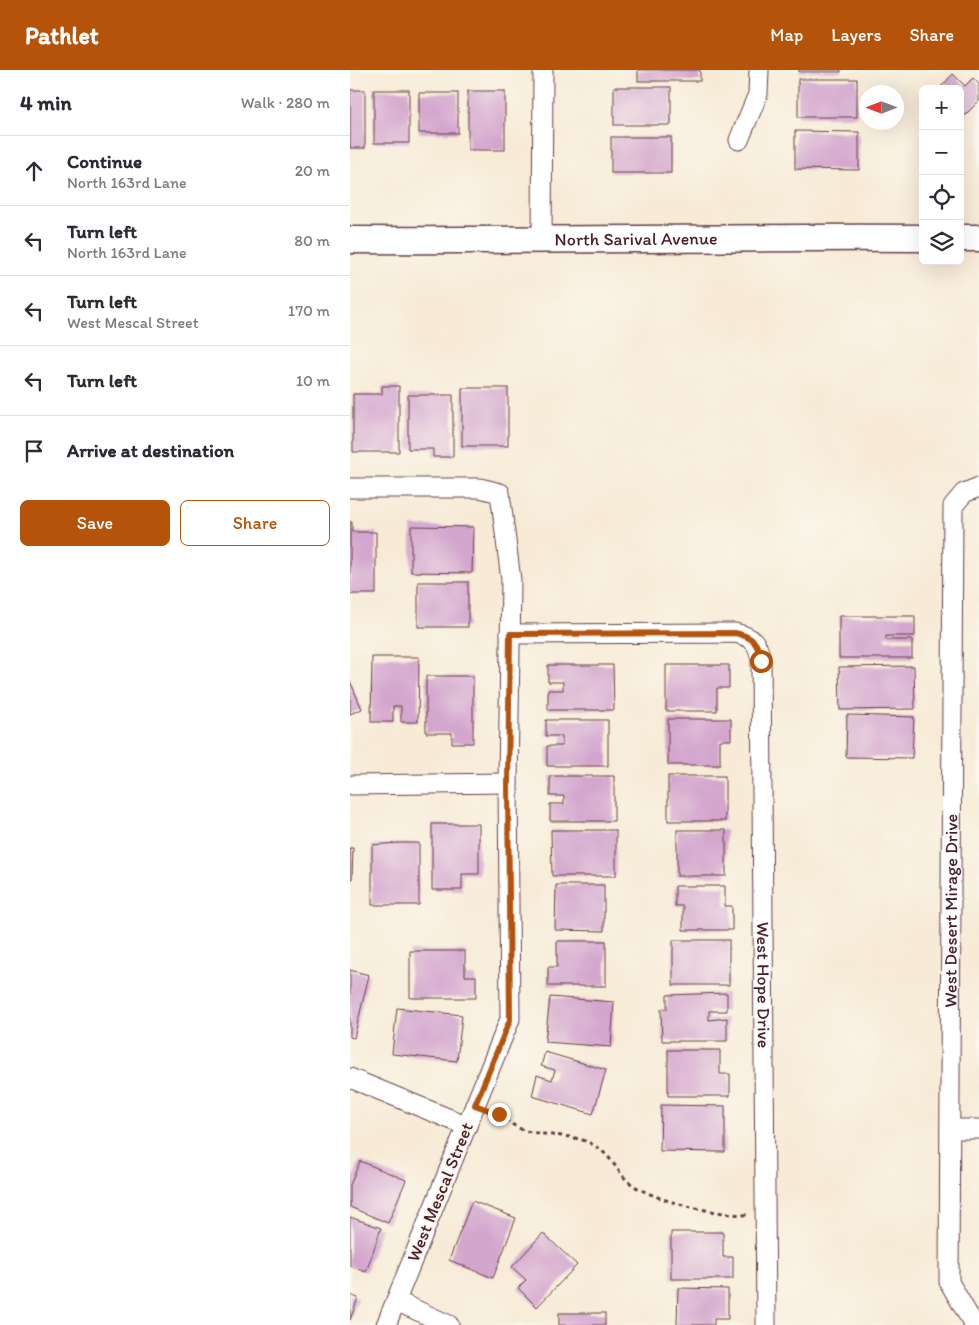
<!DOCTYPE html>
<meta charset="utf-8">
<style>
:root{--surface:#fff;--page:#f7f7f7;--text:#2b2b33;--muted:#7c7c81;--line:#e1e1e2;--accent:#b45309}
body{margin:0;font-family:Itim,sans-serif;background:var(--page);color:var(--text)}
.controls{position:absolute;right:15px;top:15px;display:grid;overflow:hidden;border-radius:8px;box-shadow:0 5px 20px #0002}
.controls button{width:45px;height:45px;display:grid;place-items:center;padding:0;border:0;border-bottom:1px solid var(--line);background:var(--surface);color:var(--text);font:25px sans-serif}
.compass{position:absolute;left:509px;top:15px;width:45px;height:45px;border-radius:50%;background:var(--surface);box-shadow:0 5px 20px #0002;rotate:270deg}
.stop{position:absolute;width:15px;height:15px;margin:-11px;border:4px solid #b45309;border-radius:50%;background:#fff}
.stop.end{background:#b45309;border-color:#fff;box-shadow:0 1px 5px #0008}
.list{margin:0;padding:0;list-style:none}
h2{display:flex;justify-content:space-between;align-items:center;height:65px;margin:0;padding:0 20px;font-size:21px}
h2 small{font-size:16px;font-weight:400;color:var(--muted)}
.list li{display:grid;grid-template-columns:32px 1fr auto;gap:15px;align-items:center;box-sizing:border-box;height:70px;padding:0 20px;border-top:1px solid var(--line)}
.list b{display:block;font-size:19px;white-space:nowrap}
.list p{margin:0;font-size:16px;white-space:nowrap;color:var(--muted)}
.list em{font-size:16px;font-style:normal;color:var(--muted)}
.actions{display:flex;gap:10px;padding:15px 20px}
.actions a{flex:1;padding:11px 0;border:1px solid var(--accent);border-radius:8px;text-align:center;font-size:18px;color:var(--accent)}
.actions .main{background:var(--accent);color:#fff}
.icon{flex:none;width:28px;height:28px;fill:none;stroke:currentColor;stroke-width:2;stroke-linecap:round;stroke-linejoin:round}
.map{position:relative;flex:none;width:629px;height:1255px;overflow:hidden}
header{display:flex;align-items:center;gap:30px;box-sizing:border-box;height:70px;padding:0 25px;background:var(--accent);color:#fff}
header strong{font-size:24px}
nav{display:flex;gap:28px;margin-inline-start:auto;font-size:18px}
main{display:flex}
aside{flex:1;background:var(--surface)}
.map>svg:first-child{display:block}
</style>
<header>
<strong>Pathlet</strong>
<nav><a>Map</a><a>Layers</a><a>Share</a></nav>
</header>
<main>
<aside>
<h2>4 min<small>Walk · 280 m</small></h2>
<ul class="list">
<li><svg class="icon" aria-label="ahead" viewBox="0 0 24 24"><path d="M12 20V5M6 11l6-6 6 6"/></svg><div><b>Continue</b><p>North 163rd Lane</p></div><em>20 m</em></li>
<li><svg class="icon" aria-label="left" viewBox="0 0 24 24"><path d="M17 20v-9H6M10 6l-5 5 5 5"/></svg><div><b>Turn left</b><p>North 163rd Lane</p></div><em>80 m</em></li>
<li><svg class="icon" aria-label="left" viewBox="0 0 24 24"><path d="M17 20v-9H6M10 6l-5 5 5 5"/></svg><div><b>Turn left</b><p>West Mescal Street</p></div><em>170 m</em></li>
<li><svg class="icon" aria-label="left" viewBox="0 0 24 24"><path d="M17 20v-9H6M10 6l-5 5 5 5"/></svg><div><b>Turn left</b></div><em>10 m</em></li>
<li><svg class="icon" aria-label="arrive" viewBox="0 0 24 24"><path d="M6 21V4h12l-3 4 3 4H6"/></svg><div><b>Arrive at destination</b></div></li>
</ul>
<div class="actions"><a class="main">Save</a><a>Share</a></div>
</aside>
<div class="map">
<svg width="629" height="1255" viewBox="0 0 629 1255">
<rect width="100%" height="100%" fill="#fbf7ec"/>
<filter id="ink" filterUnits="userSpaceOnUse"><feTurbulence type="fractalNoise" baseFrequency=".02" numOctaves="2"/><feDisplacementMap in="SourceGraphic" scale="10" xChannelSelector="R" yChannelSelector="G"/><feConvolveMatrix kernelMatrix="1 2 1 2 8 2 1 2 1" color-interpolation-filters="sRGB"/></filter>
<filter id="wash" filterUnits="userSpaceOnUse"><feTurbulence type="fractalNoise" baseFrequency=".0096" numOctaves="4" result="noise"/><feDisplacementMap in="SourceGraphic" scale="20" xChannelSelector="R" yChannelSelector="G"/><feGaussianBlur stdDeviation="1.12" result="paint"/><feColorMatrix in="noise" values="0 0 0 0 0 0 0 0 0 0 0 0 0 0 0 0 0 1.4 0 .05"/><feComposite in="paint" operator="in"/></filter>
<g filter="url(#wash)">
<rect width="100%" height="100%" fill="#f7ebd7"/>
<g id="blocks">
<g fill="#d3a6ce">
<rect x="288" y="0" width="62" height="11"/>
<rect x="449" y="0" width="42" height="2"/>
<polygon points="603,4 615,16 623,8 629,14 629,31 610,50 610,19 589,19"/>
<rect x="448" y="9" width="59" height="38"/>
<rect x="264" y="17" width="57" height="38"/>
<rect x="0" y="20" width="15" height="58"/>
<rect x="24" y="20" width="35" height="53"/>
<rect x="118" y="21" width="37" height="59"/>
<rect x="69" y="23" width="39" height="40"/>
<polygon points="445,61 509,62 509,100 445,99"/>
<rect x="261" y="67" width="60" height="36"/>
<polygon points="32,316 49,316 49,382 3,382 3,324 32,324"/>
<rect x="112" y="318" width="46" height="58"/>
<polygon points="58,325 103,325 103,387 83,387 83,379 58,379"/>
<polygon points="0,452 2,452 2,462 26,462 26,524 0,524"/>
<polygon points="61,456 123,457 122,503 61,502"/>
<rect x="68" y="512" width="50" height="45"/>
<polygon points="489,546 565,546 565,566 536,566 536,570 562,570 562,588 489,588"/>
<polygon points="22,587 69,587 68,652 51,652 51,636 43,636 43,652 21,652"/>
<polygon points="198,595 263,595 264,640 198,640 198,620 213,620 213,612 198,612"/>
<polygon points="316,595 379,595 379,618 367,618 367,641 316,641"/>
<polygon points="564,596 565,639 490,640 489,597"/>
<polygon points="76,606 123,606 123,673 102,673 102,663 76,663"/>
<polygon points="0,611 12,639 0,644"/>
<polygon points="497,645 564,647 562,688 496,687"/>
<polygon points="318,649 381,649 381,670 370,670 370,695 318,695"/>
<polygon points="196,650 258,650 258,696 197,696 197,676 212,676 212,666 196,666"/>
<polygon points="200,706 264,706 264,751 200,751 200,734 214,734 214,726 200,726"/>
<rect x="318" y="706" width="57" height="45"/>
<polygon points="82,754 129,754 129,804 112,804 112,820 82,820"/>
<polygon points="201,760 266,760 266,806 202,806"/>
<rect x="327" y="760" width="49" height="46"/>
<polygon points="48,773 69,773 69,835 22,835 22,775"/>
<polygon points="0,778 3,778 2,809 0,809"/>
<polygon points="206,815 254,815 254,861 205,860"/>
<polygon points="325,816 375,816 375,836 382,836 382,860 333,860 333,836 325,836"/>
<rect x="323" y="870" width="56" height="45"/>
<polygon points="207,871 256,871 256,916 198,916 198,897 207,897"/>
<polygon points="60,881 115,881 115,906 126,906 126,928 60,928"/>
<polygon points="0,900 19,905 4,968 0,967"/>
<polygon points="377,923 377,941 359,941 359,950 377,948 377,971 312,971 311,939 317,939 317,925"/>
<polygon points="200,927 264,932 261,977 195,972"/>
<polygon points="47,938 112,945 107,991 42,984"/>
<polygon points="318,980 370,980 370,1004 380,1004 380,1026 318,1026"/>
<polygon points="195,982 256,1000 243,1044 182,1026 187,1005 202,1010 205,1000 191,996"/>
<polygon points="311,1035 375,1036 375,1082 310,1081"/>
<polygon points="10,1091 56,1110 38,1153 0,1137 0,1115"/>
<polygon points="122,1131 166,1148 143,1208 99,1190"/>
<polygon points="0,1147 31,1158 16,1202 0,1196"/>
<polygon points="321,1162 373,1162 373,1187 383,1187 383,1209 321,1209"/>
<polygon points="193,1163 227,1195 187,1237 168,1218 176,1210 162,1197"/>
<polygon points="328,1218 378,1219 378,1249 364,1249 364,1255 327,1255"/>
<polygon points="0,1225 8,1228 0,1250"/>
<rect x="209" y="1243" width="46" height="12"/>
</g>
</g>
</g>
<g filter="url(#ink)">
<use href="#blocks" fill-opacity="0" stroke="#643e45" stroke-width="1"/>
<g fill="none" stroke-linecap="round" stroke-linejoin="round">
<g stroke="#643e45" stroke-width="21">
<g id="minor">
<polyline points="389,70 408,24 409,0"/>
<polyline points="192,171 193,0"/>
<polyline points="0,418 130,418 150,423 161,510 158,713 160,949 36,1255"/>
<path id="s1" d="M160,564L385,563C403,567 408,572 411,591L416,1255"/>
<polyline points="2,715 158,713"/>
<polyline points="0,1008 117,1056"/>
<polyline points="600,1059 629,1059"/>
<polyline points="46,1231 99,1255"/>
<path id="s2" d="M624,1255L599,1212L603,436L614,423L629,417"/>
</g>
</g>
<g stroke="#643e45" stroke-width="29">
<g id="secondary">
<polyline points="610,168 629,168"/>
<path id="s3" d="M0,170C191,171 382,167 573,168"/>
</g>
</g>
<path stroke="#643e45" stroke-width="3" stroke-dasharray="4 4" stroke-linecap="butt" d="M142,1041C153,1045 160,1055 171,1059C194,1068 224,1062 245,1076C262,1086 266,1101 279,1112C301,1131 369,1145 398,1145"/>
<use href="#minor" stroke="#fff" stroke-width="19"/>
<use href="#secondary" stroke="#fff" stroke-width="26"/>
</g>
</g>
<g fill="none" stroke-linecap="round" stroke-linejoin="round" filter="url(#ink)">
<path stroke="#b45309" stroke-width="6" d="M149,1044L125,1035L160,950L158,713L160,564L385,563C403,567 408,572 411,591"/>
</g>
<g text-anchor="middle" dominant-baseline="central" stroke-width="4" stroke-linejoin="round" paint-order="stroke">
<g font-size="18" fill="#4a1f2b" stroke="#fbf7ec">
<text stroke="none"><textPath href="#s3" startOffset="286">North Sarival Avenue</textPath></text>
<text stroke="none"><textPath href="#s2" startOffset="421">West Desert Mirage Drive</textPath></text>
<text stroke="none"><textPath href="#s1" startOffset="591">West Hope Drive</textPath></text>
<text transform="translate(90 1122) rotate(-68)">West Mescal Street</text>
</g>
</g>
</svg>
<div class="controls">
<button>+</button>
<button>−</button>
<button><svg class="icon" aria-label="locate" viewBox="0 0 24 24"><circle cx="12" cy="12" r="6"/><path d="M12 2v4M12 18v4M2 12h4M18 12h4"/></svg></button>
<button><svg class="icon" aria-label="layers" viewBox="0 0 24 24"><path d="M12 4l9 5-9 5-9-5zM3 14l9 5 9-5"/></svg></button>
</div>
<svg class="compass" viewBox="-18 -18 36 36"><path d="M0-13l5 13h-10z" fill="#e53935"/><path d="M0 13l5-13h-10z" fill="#7c7c81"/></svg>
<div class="stop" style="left:411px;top:591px"></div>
<div class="stop end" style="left:149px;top:1044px"></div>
</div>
</main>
